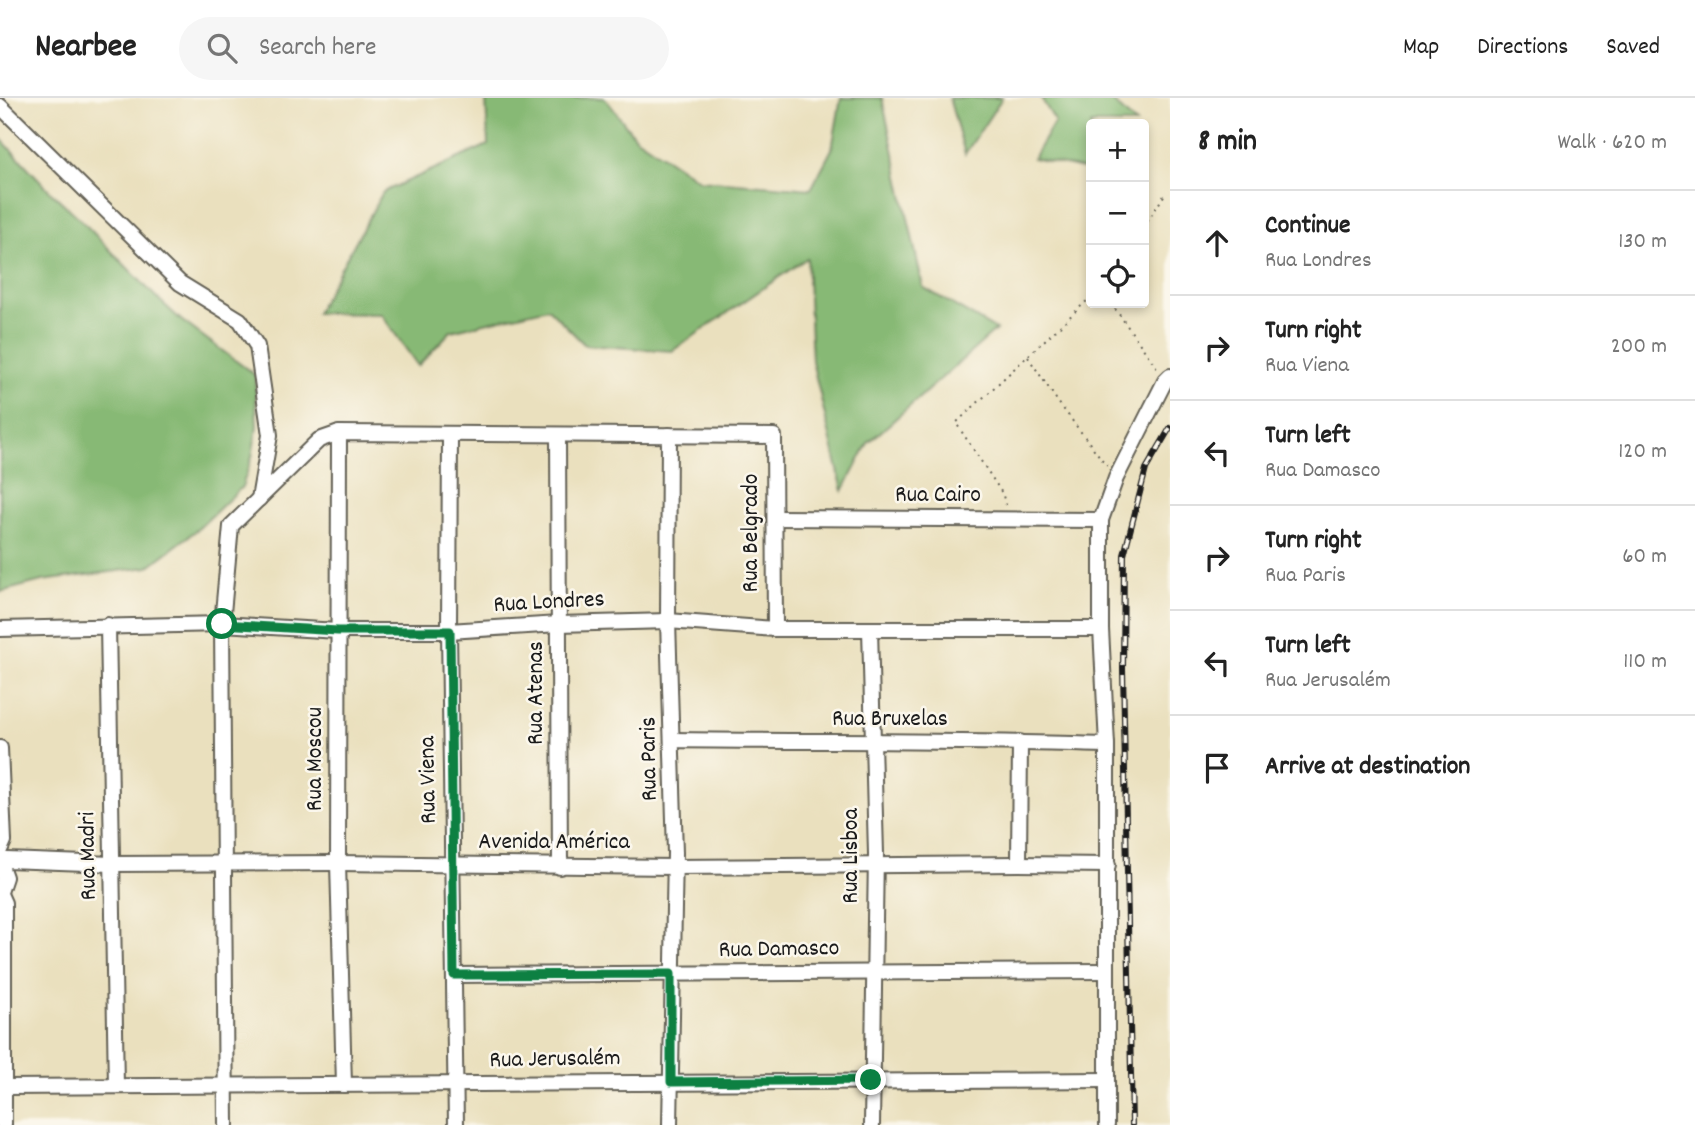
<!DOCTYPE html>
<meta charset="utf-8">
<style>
:root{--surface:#fff;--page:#f6f6f6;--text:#222;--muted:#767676;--line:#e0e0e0}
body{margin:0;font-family:Dekko,sans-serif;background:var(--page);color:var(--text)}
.controls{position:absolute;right:21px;top:21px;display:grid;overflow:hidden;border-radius:7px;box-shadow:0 4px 10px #0003}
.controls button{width:63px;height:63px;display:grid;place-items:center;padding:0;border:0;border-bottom:2px solid var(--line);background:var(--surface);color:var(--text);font:35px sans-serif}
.stop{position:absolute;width:21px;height:21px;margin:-16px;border:5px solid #0b8043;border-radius:50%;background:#fff}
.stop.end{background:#0b8043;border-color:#fff;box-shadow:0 2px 7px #0008}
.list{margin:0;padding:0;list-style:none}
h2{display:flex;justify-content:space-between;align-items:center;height:91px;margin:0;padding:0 28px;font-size:30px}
h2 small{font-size:23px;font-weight:400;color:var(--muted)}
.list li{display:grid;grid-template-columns:46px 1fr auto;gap:21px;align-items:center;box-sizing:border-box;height:105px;padding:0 28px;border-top:2px solid var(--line)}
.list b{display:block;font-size:26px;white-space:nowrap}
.list p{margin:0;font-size:23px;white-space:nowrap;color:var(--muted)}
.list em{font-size:23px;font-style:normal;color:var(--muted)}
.icon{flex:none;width:38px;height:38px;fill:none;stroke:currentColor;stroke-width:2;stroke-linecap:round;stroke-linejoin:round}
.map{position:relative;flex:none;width:1170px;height:1027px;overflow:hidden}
header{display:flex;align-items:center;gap:42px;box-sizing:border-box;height:98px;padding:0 35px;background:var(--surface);border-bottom:2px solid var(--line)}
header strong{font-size:33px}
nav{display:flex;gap:38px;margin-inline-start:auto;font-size:24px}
.search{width:490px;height:63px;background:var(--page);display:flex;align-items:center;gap:18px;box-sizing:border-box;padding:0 24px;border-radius:38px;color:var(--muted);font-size:26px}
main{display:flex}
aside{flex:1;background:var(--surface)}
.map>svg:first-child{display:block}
</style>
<header>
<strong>Nearbee</strong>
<div class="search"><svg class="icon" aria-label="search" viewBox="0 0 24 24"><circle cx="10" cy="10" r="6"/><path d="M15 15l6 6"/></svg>Search here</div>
<nav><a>Map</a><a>Directions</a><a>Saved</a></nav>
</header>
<main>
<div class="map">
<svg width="1170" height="1027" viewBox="0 0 1170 1027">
<rect width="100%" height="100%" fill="#fbf7ec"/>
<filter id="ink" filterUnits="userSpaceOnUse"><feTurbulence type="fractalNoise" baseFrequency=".0143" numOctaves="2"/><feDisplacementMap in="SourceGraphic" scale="14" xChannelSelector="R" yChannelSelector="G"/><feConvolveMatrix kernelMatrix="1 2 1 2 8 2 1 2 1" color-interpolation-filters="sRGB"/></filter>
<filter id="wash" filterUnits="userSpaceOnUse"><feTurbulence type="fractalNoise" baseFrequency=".00686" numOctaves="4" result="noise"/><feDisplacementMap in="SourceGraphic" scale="28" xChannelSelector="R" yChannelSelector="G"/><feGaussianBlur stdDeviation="1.57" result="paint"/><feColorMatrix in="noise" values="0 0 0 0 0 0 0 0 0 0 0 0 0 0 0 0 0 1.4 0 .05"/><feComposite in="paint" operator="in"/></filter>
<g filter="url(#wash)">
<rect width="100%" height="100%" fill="#eae0be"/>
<g fill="#87b974" stroke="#526a48" stroke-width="2">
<polygon points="486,0 605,0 635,39 699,82 811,91 832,51 841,0 882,0 923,189 996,232 868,345 843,393 812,263 807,160 672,253 585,247 548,210 451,233 418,268 381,216 316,215 383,94 488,47"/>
<polygon points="949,0 1002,0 965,56"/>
<polygon points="1041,0 1109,0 1136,26 1091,26 1091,73 1033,60 1055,23"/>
<polygon points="0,40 51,94 77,118 154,197 181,222 255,277 257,329 252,359 242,389 198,431 148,469 42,483 0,494"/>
</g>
</g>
<g filter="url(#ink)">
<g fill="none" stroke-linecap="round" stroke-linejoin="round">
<g stroke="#646155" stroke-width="18">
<g id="minor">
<polyline points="0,8 180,185 240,222 257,248 270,337 259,401"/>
<polyline points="339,335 338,765 344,987"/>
<polyline points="450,336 449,533 456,1027"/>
<polyline points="558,337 560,769"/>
<polyline points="669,337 668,523 675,755 670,1027"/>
<polyline points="775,420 1101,422"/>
<polyline points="108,527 116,988"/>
<polyline points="0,531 222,526 338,533 449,533 559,526 668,523 775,531 1101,531"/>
<polyline points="870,531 876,756 872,1027"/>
<path d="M672,642C817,644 962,642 1107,647"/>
<polyline points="0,650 4,743 0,752"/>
<polyline points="0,763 7,762 112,766 338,765 674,769 1019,766 1108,767"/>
<polyline points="0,765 5,779 0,794"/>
<polyline points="1019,766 1020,644"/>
<polyline points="0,796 4,805 4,1027"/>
<polyline points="454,877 1105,873"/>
<polyline points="5,989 1107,982"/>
<polyline points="226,1027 222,526 231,428 319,342 339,335 774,338 775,531"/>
<polyline points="1107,1027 1107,647 1101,531 1101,422 1116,380 1165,283 1170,278"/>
</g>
</g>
<g stroke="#646155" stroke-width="2" stroke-dasharray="2 5" stroke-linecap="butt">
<polyline points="1144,129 1165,96"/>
<polyline points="1111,205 1157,270"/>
<polyline points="1028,259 1058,304 1107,368"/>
<polyline points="1006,407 1002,395 956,325 1091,199"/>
</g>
<use href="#minor" stroke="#fff" stroke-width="14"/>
<g stroke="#1c1c1c" stroke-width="6">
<polyline id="rail" points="1132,1027 1123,571 1124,457 1146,371 1170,330"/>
</g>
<use href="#rail" stroke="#fbf7ec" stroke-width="3.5" stroke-dasharray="10" stroke-linecap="butt"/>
</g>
</g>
<g fill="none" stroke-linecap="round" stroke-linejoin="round" filter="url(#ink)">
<polyline stroke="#0b8043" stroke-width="9" points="222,526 338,533 450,533 454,877 671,876 671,984 871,982"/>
</g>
<g text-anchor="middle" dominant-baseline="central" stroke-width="5" stroke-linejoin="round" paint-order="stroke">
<g font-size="24" fill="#1c1c1c" stroke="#fbf7ec">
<text x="938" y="398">Rua Cairo</text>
<text transform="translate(752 435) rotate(-90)">Rua Belgrado</text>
<text transform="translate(549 505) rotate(-3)">Rua Londres</text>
<text transform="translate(537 595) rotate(-90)">Rua Atenas</text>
<text x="890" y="622">Rua Bruxelas</text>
<text transform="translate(316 661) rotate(-90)">Rua Moscou</text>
<text transform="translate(650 661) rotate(-91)">Rua Paris</text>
<text transform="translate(429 682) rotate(-91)">Rua Viena</text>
<text x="554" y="745">Avenida América</text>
<text transform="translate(89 758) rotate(-91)">Rua Madri</text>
<text transform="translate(852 758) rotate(-90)">Rua Lisboa</text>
<text transform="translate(779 852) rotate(-1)">Rua Damasco</text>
<text transform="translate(555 962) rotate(-1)">Rua Jerusalém</text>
</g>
</g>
</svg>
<div class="controls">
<button>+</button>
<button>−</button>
<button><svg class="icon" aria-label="locate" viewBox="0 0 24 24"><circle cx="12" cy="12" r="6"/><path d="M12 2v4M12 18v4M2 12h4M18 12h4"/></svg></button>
</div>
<div class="stop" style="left:222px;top:526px"></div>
<div class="stop end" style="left:871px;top:982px"></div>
</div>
<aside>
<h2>8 min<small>Walk · 620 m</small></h2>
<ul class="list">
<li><svg class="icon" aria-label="ahead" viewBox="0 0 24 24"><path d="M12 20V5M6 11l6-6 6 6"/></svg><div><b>Continue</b><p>Rua Londres</p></div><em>130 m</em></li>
<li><svg class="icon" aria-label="right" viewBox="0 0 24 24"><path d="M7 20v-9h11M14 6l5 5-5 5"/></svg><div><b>Turn right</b><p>Rua Viena</p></div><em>200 m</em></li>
<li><svg class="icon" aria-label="left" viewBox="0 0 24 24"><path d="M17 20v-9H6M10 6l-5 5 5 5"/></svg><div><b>Turn left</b><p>Rua Damasco</p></div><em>120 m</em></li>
<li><svg class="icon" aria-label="right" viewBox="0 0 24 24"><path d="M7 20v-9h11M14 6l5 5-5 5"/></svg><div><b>Turn right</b><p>Rua Paris</p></div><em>60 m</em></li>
<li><svg class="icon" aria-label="left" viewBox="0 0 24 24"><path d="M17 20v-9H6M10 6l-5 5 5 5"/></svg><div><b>Turn left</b><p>Rua Jerusalém</p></div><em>110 m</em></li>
<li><svg class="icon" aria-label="arrive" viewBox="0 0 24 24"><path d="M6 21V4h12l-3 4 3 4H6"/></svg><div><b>Arrive at destination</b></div></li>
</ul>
</aside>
</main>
